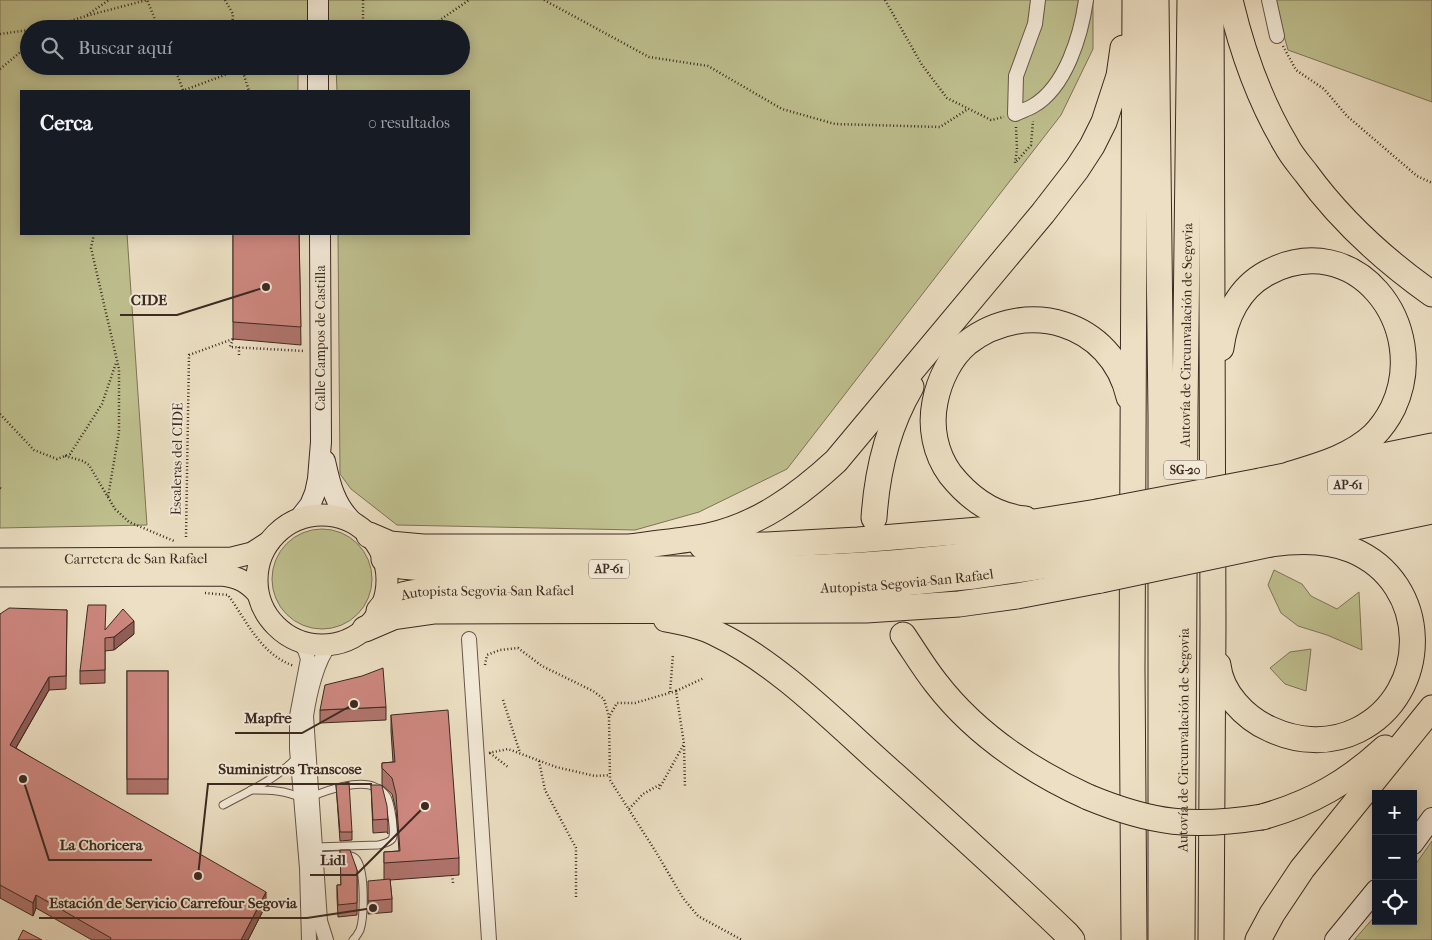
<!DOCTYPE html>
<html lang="es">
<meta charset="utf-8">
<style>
:root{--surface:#171b24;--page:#20242c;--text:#f1f3f6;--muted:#9ea1a6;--line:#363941}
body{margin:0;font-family:"IM FELL French Canon",serif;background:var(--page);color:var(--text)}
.controls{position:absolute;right:15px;bottom:15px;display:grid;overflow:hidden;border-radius:0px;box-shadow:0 2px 12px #0003}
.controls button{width:45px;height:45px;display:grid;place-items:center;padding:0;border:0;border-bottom:1px solid var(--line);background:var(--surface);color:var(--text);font:25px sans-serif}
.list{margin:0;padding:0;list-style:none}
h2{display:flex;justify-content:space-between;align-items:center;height:65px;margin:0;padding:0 20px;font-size:21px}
h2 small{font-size:16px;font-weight:400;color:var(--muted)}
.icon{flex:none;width:28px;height:28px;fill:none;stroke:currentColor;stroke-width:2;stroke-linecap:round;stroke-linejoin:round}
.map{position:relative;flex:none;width:1432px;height:940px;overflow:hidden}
.search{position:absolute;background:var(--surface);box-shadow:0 2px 12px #0003;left:20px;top:20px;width:450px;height:55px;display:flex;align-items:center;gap:12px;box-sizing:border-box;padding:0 18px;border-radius:28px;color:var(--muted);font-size:19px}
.panel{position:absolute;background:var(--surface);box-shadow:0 2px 12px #0003;left:20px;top:90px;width:450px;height:145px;border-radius:0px}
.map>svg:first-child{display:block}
</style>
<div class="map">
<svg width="1432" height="940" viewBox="0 0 1432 940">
<rect width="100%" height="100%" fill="#ecdfc3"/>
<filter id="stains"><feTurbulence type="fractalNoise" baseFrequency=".004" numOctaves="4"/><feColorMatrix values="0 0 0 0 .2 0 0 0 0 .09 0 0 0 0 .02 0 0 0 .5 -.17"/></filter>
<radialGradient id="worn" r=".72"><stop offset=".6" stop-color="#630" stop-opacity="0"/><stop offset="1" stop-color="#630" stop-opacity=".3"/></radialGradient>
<g fill="#bfc08f" stroke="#7e7458">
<polygon points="0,0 1093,0 1093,49 1061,115 787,469 699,512 635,530 397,525 351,489 340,474 338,234 469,234 469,91 337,91 336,66 461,66 461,29 29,29 29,66 322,66 298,68 298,91 21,91 21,234 127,234 147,525 0,528"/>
<polygon points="1274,0 1432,0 1432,102 1288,50"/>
<circle cx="322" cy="579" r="50"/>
<polygon points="1274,570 1302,584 1311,596 1337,609 1359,592 1362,650 1327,635 1298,626 1281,613 1268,585"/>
<polygon points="1311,649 1306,691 1285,684 1270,668 1290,652"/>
<polygon points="1432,841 1432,940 1354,940 1376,915 1376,921 1413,921 1413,868"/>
</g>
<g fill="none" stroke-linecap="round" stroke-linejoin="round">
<g stroke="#68564a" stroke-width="9">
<g id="lane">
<path d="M251,790C269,790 285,790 301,798"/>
<path d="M311,797C327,790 359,779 375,787C379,788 385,793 387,797C390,803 396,833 392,839C389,843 382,844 378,845L315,847"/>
<path d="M223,805C249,791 277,779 297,757"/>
<path d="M316,856C325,856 348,852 355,858C366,867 364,918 360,930C358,934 356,937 353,940"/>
</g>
</g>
<g stroke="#68564a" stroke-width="16">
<g id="street">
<path d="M1038,0L1035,24L1016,76L1015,114C1021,111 1028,109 1033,106C1066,87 1081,35 1086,0"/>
<polyline points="1269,0 1277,36"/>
<polyline points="469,639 489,940"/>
<polyline points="297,640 305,650 308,659 297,716 297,749 307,868 309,940"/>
<path d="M326,940L320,921L306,716C309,696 317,658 331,644"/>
</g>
</g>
<g stroke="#3c2921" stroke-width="22">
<g id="secondary">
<polyline points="318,29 318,0"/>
<polyline points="318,66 318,91"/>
<path d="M325,461C330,484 335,506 354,523"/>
<polyline points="299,519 310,505 315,493 318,479 321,442 320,234"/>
<polyline points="1413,844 1432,818"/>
<polyline points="1335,940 1376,890"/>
</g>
</g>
<g stroke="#3c2921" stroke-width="23">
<g id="primary">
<circle cx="322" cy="580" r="65"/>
<path id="s1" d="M0,559L232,558L252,553L269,542"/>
<path d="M0,576L222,575C238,577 248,582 258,594"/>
</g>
</g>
<g stroke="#3c2921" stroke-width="27">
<g id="highway">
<polyline points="1156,0 1161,415 1161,940"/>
<polyline points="1211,0 1213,624 1211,940"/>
<path d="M1230,0C1242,51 1259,100 1286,145C1291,155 1299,164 1306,173C1341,221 1384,260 1432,294"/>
<path d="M1221,348C1225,317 1239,288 1267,273C1354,226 1432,325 1393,408C1388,418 1381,428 1373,436C1350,457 1320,465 1291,474"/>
<polyline points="1260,481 1432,446"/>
<polyline points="1263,503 1432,468"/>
<path d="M874,518C877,471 887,428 911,387"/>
<path d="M1025,519C994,516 969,498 950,474C935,453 930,427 935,402C939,381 950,357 967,343C1026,297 1112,322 1129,397"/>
<polyline points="1266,525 1432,489"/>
<polyline points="369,535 390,544 423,547 647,547"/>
<polyline points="1312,536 1432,511"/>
<polyline points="702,546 767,545 858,540 991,529 1097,512"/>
<path d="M631,547C656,543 683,541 708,536C758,525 798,496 836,461L1043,213L1077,169L1092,146L1104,122L1119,76L1123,48"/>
<path d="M384,559L401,566L435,569C577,566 720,573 863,565C942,560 1021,550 1099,535"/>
<path id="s2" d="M379,611C389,596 408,593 425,591L754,589L862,587L975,576L1098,558"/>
<path d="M666,619C683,622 702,626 717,634C778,663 838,725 889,770C949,824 1009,878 1067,934L1072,940"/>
<polyline points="365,629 393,617 435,611 866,610 959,604 1017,596 1101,580"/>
<path d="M903,635C914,651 924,668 936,683C976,735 1029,770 1088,797"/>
<path d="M1218,665C1221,693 1245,718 1270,729C1298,742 1330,744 1358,730C1432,693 1431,583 1352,550C1326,539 1298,540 1271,544"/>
<path d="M1262,817C1312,803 1348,782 1385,748"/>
<polyline points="1134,940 1132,669 1135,0"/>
<path id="s3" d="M1182,940L1185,409L1190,0"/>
<polyline points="1258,940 1272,914 1302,869 1432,708"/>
</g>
</g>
<g stroke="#3c2921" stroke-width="2.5" stroke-dasharray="1 2.5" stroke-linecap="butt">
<polyline points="225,0 233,14 232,29"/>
<polyline points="363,0 363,29"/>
<polyline points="544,0 649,57 708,66 782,109 835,124 940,127 968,109"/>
<polyline points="885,0 922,65 947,98 991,120 1004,117"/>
<polyline points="87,15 109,0"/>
<polyline points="40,29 51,27 86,16 147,0 159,29"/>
<polyline points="427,29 469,0"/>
<polyline points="0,34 29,30"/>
<polyline points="1283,46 1296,70 1324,89 1347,116 1417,176 1432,183"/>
<polyline points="174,66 183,90"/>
<polyline points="230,66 230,73 302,68"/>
<polyline points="0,69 29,45"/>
<polyline points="243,72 249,91"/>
<polyline points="182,91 230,73"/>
<polyline points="1016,127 1017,149 1015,163 1031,145 1033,121"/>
<polyline points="94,234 91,248 119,369 119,432 108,497"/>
<polyline points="233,339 230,347 305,351"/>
<polyline points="239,347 239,357"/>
<polyline points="0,414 34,450 57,459 70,454 102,404 116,363"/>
<polyline points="65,456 83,461 89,465 115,509 129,522 174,541"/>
<polyline points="0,488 1,489"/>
<polyline points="186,537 189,355 233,339"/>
<path d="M205,593L228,595C247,621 260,654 294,666"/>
<polyline points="485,665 487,655 500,650 518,648 542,666 593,691 604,699 609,717"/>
<polyline points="676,691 704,678"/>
<polyline points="670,692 673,654"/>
<polyline points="503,700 520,753"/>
<polyline points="684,746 685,788"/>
<polyline points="489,753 508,749 556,767 595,776 610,775"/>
<polyline points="490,753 508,767"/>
<polyline points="539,761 545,790 576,848 576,898"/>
<polyline points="659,789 684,744 676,691 635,703 617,703 609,717 610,780 656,852 683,898 698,916 742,940"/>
<polyline points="629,809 643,794 661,784"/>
<polyline points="452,875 453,883"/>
</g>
<use href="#lane" stroke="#f3ead8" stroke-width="7"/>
<use href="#street" stroke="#f3ead8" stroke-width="14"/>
<use href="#secondary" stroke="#f3ead8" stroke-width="20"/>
<use href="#primary" stroke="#ecdfc3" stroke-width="21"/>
<use href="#highway" stroke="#ecdfc3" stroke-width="25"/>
<g stroke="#3c2921" stroke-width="27" stroke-linecap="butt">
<g id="highway-bridge">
<polyline points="1097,512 1260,481"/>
<polyline points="1099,535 1263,503"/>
<polyline points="1098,558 1266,525"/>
<polyline points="1101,580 1271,544"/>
<path d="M1088,797C1153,824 1193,828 1262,817"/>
</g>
</g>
<use href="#highway-bridge" stroke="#ecdfc3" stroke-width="25"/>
</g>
<g fill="#b0746d" stroke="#3c2921">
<polygon points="233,234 299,234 301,345 233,339"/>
<polygon points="67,610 66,689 49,690 16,748 266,905 248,940 92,940 36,908 33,916 0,898 0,614"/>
<polygon points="106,629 134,634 114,650 105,651 105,683 80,684 80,671"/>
<rect x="127" y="671" width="41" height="123"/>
<polygon points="386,707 386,720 320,723 320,710"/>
<polygon points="391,715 459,858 459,875 390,880 392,899 392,912 368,914 368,901 384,880 384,852 399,851 396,810 392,794 382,785 382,763 393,762 391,731"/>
<polygon points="336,785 352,832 352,840 340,841"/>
<polygon points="371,785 388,821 388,834 387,832 373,833"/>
<polygon points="340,850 357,870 357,915 338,917 337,897 337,885 341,885"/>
</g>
<g fill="#905e59" stroke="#3c2921">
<polygon points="134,621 134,634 114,650 114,637"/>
<polygon points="49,677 49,690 10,758 10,745"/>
<polygon points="266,892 266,905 248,940 241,940"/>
<polygon points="36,895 36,908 33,916 33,903"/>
</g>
<g fill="#cd877f" stroke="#3c2921">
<polygon points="233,234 299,234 301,327 233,322"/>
<polygon points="88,605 106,605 105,630 123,609 134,621 114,637 105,638 105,670 80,671"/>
<polygon points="9,608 67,610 66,676 49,677 10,745 266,892 241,940 110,940 111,938 36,895 33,903 0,885 0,614"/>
<polygon points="383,668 386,707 320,710 325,685 362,676"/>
<rect x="127" y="671" width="41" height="108"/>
<polygon points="448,710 459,858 384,863 384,852 400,851 396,794 392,778 382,768 382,763 395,762 391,715"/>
<polygon points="349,782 352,832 340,832 336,785"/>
<polygon points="371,785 381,785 382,786 387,806 388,821 387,819 373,820"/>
<polygon points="340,850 350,850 357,870 357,903 338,905 337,885 341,885"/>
<polygon points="390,879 392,899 368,901 368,881"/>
<polygon points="23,930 42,940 18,940"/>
</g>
<g text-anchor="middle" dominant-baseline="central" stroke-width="4" stroke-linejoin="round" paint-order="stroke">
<g fill="#f3ead8" stroke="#736358" stroke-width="1">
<rect x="1164" y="460.5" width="42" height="19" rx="4"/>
<rect x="1328" y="475.5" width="40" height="19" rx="4"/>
<rect x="589" y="559.5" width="40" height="19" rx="4"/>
</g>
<g font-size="12" font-weight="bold" fill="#3c2921">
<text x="1185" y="470">SG-20</text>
<text x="1348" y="485">AP-61</text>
<text x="609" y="569">AP-61</text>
</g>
<g font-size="14" fill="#3c2921" stroke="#f3ead8">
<text stroke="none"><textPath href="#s3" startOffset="605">Autovía de Circunvalación de Segovia</textPath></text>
<text transform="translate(320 338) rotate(-90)">Calle Campos de Castilla</text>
<text transform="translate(177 459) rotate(-89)">Escaleras del CIDE</text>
<text stroke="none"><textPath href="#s1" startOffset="136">Carretera de San Rafael</textPath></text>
<text stroke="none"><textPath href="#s2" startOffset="534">Autopista Segovia-San Rafael</textPath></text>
<text stroke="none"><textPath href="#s2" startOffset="114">Autopista Segovia-San Rafael</textPath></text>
<text stroke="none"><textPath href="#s3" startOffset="200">Autovía de Circunvalación de Segovia</textPath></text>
</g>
</g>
<path fill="none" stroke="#3c2921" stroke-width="2" d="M266 287L177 315H120M354 704L302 733H235M198 876L208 784H372M23 779L49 860H152M425 806L356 875H310M373 908L307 918H39"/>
<g fill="#3c2921" stroke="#f3ead8" stroke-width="2">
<circle cx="266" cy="287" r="5"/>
<circle cx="354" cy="704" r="5"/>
<circle cx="198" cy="876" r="5"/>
<circle cx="23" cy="779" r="5"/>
<circle cx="425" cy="806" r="5"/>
<circle cx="373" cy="908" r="5"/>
</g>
<g font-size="15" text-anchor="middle" font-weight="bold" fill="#3c2921" stroke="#f3ead8" stroke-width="4" stroke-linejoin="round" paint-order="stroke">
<text x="149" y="305">CIDE</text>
<text x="268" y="723">Mapfre</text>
<text x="290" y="774">Suministros Transcose</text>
<text x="101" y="850">La Choricera</text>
<text x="333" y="865">Lidl</text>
<text x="173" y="908">Estación de Servicio Carrefour Segovia</text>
</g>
<rect width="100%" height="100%" filter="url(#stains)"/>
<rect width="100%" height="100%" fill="url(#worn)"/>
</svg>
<div class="controls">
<button>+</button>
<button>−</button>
<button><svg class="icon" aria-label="locate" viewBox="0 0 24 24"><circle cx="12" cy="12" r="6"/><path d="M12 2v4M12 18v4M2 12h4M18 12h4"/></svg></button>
</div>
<div class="search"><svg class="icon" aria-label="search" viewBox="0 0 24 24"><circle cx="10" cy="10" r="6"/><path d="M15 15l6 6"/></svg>Buscar aquí</div>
<section class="panel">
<h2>Cerca<small>0 resultados</small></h2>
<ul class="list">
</ul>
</section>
</div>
